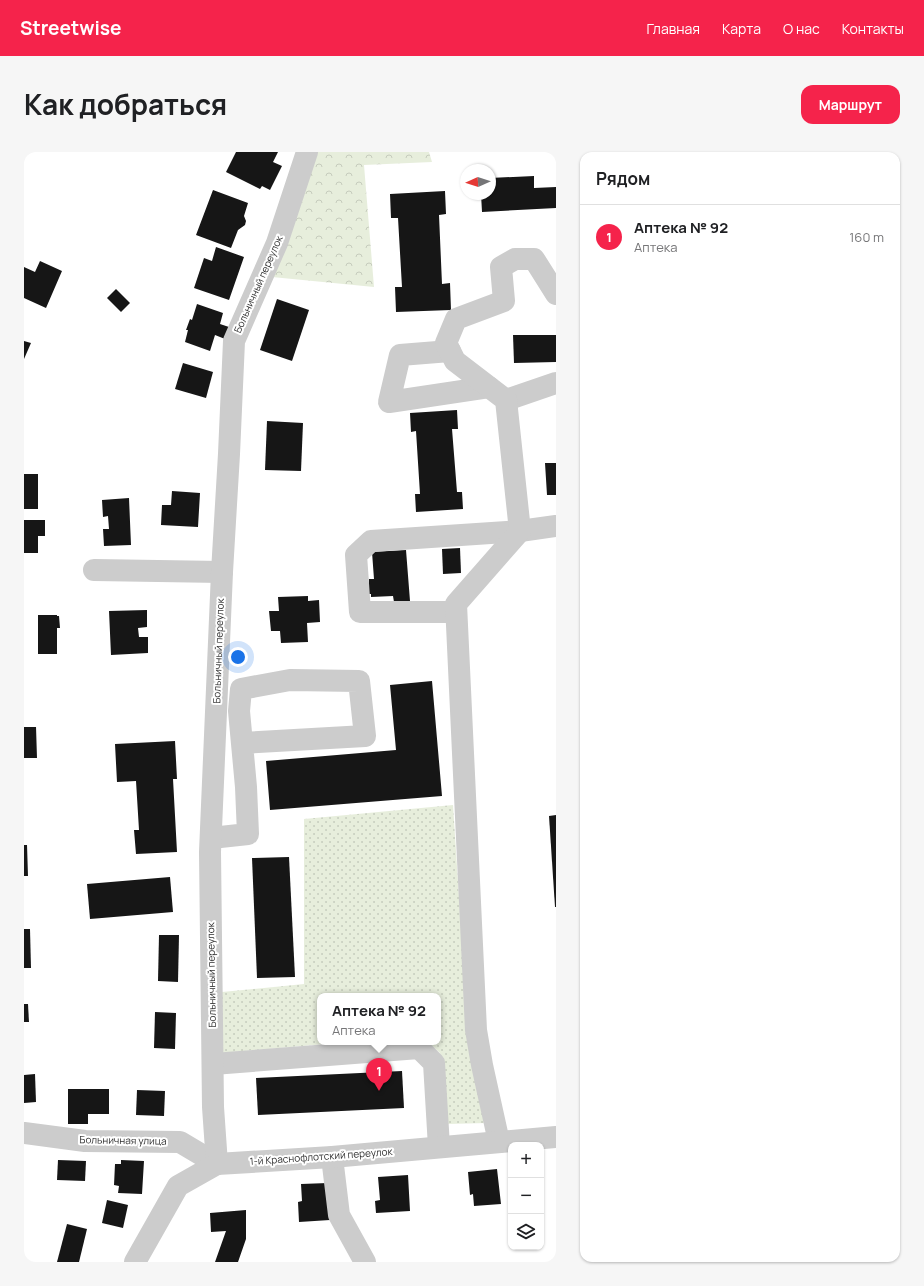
<!DOCTYPE html>
<html lang="ru">
<meta charset="utf-8">
<style>
:root{--surface:#fff;--page:#f6f6f6;--text:#202124;--muted:#757577;--line:#e0e0e0;--accent:#f5234b}
body{margin:0;font-family:Manrope,sans-serif;background:var(--page);color:var(--text)}
.controls{position:absolute;right:12px;bottom:12px;display:grid;overflow:hidden;border-radius:8px;box-shadow:0 1px 3px #0004}
.controls button{width:36px;height:36px;display:grid;place-items:center;padding:0;border:0;border-bottom:1px solid var(--line);background:var(--surface);color:var(--text);font:20px sans-serif}
.compass{position:absolute;left:436px;top:12px;width:36px;height:36px;border-radius:50%;background:var(--surface);box-shadow:0 1px 3px #0004;rotate:267deg}
.you{position:absolute;left:214px;top:505px;width:14px;height:14px;margin:-10px;border:3px solid #fff;border-radius:50%;background:#1a73e8;box-shadow:0 0 0 6px #1a73e833}
.badge{display:grid;place-items:center;width:26px;height:26px;border-radius:50%;background:var(--accent);color:#fff;font-size:13px;font-weight:700}
.pin{position:absolute;translate:-50% -33px;filter:drop-shadow(0 1px 2px #0008)}
.pin::after{content:'';position:absolute;top:21px;width:14px;height:12px;background:inherit;clip-path:polygon(0 0,100% 0,50% 100%)}
.popup{position:absolute;left:293px;top:841px;width:124px;height:52px;box-sizing:border-box;display:grid;place-content:center;border-radius:8px;background:var(--surface);filter:drop-shadow(0 1px 3px #0005);font-size:13px;white-space:nowrap;color:var(--muted)}
.popup b{font-size:15px;color:var(--text)}
.popup::after{content:'';position:absolute;left:50%;top:100%;margin-left:-8px;border:8px solid transparent;border-top-color:var(--surface)}
.list{margin:0;padding:0;list-style:none}
h2{display:flex;justify-content:space-between;align-items:center;height:52px;margin:0;padding:0 16px;font-size:17px}
h2 small{font-size:13px;font-weight:400;color:var(--muted)}
.list li{display:grid;grid-template-columns:26px 1fr auto;gap:12px;align-items:center;box-sizing:border-box;height:64px;padding:0 16px;border-top:1px solid var(--line)}
.list b{display:block;font-size:15px;white-space:nowrap}
.list p{margin:0;font-size:13px;white-space:nowrap;color:var(--muted)}
.list em{font-size:13px;font-style:normal;color:var(--muted)}
.icon{flex:none;width:22px;height:22px;fill:none;stroke:currentColor;stroke-width:2;stroke-linecap:round;stroke-linejoin:round}
.map{position:relative;flex:none;width:532px;height:1110px;overflow:hidden;border-radius:12px}
header{display:flex;align-items:center;gap:24px;box-sizing:border-box;height:56px;padding:0 20px;background:var(--accent);color:#fff}
header strong{font-size:19px}
nav{display:flex;gap:22px;margin-inline-start:auto;font-size:14px}
.intro{display:flex;align-items:center;justify-content:space-between;box-sizing:border-box;height:96px;padding:0 24px}
h1{margin:0;font-size:28px}
.button{padding:10px 18px;border-radius:12px;background:var(--accent);color:#fff;font-size:14px;font-weight:700}
main{display:flex;gap:24px;padding:0 24px}
aside{flex:1;background:var(--surface);border-radius:12px;box-shadow:0 1px 3px #0004}
.map>svg:first-child{display:block}
</style>
<header>
<strong>Streetwise</strong>
<nav><a>Главная</a><a>Карта</a><a>О нас</a><a>Контакты</a></nav>
</header>
<div class="intro"><h1>Как добраться</h1><a class="button">Маршрут</a></div>
<main>
<div class="map">
<svg width="532" height="1110" viewBox="0 0 532 1110">
<defs>
<pattern id="grass-dots" width="8" height="8" patternUnits="userSpaceOnUse"><rect width="8" height="8" fill="#e7eedc"/><path d="M2 2h.1M6 6h.1" fill="none" stroke="#c6ccbd" stroke-width="1.8" stroke-linecap="round"/></pattern>
<pattern id="forest-crowns" width="20" height="18" patternUnits="userSpaceOnUse"><rect width="20" height="18" fill="#e7eedc"/><path d="M2 6a3 3 0 1 1 6 0M12 15a3 3 0 1 1 6 0" fill="none" stroke="#c6ccbd"/></pattern>
</defs>
<rect width="100%" height="100%" fill="#fff"/>
<polygon fill="url(#grass-dots)" points="429,653 441,837 464,971 423,972 416,901 404,890 414,890 414,844 296,844 296,890 324,890 198,901 198,840 280,832 280,667"/>
<polygon fill="url(#forest-crowns)" points="294,0 405,0 408,10 340,13 350,135 248,125"/>
<g fill="#161616">
<polygon points="212,0 254,0 249,10 258,14 246,38 238,34 236,37 202,20"/>
<polygon points="510,24 510,36 532,35 532,56 458,60 457,42 466,42 466,26"/>
<polygon points="189,38 224,51 220,64 222,69 221,73 214,78 207,96 172,83"/>
<polygon points="421,39 422,62 415,63 418,132 426,131 427,158 372,160 371,135 378,135 374,66 367,66 366,42"/>
<polygon points="192,95 220,105 205,148 170,136 180,106 188,109"/>
<polygon points="16,109 38,119 22,156 0,146 0,115 11,120"/>
<polygon points="92,137 106,151 97,160 83,146"/>
<polygon points="253,147 285,158 268,209 236,198"/>
<polygon points="173,152 199,161 196,172 205,175 201,187 191,183 186,199 161,190 164,178 162,178 166,167 168,168"/>
<polygon points="489,183 532,183 532,210 490,211"/>
<polygon points="0,189 7,191 0,207"/>
<polygon points="159,211 189,220 182,246 151,237"/>
<polygon points="433,258 434,277 428,277 433,340 438,340 439,357 392,360 391,342 396,342 392,279 387,280 386,261"/>
<polygon points="243,269 279,271 277,319 241,318"/>
<polygon points="521,311 532,311 532,343 523,343"/>
<rect x="0" y="322" width="14" height="35"/>
<polygon points="148,339 176,341 174,375 137,373 138,353 147,353"/>
<polygon points="105,346 107,393 80,394 79,377 85,377 84,364 79,365 78,348"/>
<polygon points="0,368 21,368 21,384 14,384 14,401 0,401"/>
<polygon points="436,396 437,421 419,422 418,397"/>
<polygon points="382,398 386,449 370,450 369,444 347,445 347,442 341,442 341,431 345,431 345,427 350,427 348,400"/>
<polygon points="284,444 284,449 295,448 296,470 283,471 284,490 257,491 256,479 247,479 245,459 255,459 254,445"/>
<polygon points="123,458 123,475 114,476 115,485 124,485 124,501 87,503 85,459"/>
<polygon points="14,463 33,463 33,464 35,464 36,476 33,476 33,502 14,502"/>
<polygon points="408,529 418,644 246,658 242,609 372,598 366,533"/>
<polygon points="0,575 12,575 13,606 0,606"/>
<polygon points="151,589 153,627 149,627 153,700 112,702 110,678 115,678 112,629 93,630 91,592"/>
<polygon points="532,663 532,755 531,755 525,664"/>
<polygon points="0,693 3,693 4,724 0,724"/>
<polygon points="265,705 271,825 233,826 228,706"/>
<polygon points="146,725 149,760 66,767 63,732"/>
<polygon points="0,777 6,777 7,816 0,816"/>
<polygon points="135,783 155,783 154,830 134,829"/>
<polygon points="0,852 4,852 5,870 0,870"/>
<polygon points="131,860 152,861 151,897 130,896"/>
<polygon points="378,919 380,956 234,963 232,926"/>
<polygon points="11,922 12,950 0,951 0,923"/>
<polygon points="44,937 85,937 85,962 64,962 64,972 44,972"/>
<polygon points="113,938 141,939 140,964 112,963"/>
<polygon points="34,1008 62,1009 61,1029 33,1028"/>
<polygon points="97,1008 120,1009 118,1042 94,1041 95,1034 90,1033 91,1012 97,1012"/>
<polygon points="473,1017 477,1052 450,1054 449,1042 446,1043 444,1020"/>
<polygon points="384,1023 386,1059 352,1061 351,1049 356,1048 354,1025"/>
<polygon points="304,1031 306,1068 275,1070 274,1050 278,1049 277,1032"/>
<polygon points="83,1048 104,1053 99,1076 78,1071"/>
<polygon points="222,1058 222,1087 214,1110 191,1110 202,1079 187,1080 186,1061"/>
<polygon points="43,1072 63,1077 55,1110 33,1110"/>
</g>
<g fill="none" stroke-linecap="round" stroke-linejoin="round">
<g stroke="#ccc" stroke-width="22">
<polyline points="426,199 376,203 365,250 465,235"/>
<polyline points="482,248 532,231"/>
<polyline points="70,418 198,420"/>
<polyline points="432,460 336,460 332,403 347,389 496,379 532,374"/>
<polyline points="187,686 224,682 222,635 215,559 217,537 266,528 335,529 341,584 218,591"/>
<polyline points="189,912 395,896 410,911 415,995"/>
<polyline points="0,981 61,989 156,990 193,1012"/>
<polyline points="475,990 458,913 452,878 432,452 496,379 482,248 431,209 422,191 432,167 480,149 477,115 491,107 510,107 532,142"/>
<polyline points="308,1005 315,1063 341,1110"/>
<polyline points="193,1012 189,955 186,700 198,420 205,302 210,189 253,91 283,0"/>
<polyline points="111,1110 154,1034 193,1012 308,1005 532,985"/>
</g>
</g>
<g text-anchor="middle" dominant-baseline="central" stroke-width="4" stroke-linejoin="round" paint-order="stroke">
<g font-size="10" fill="#2f2f2f" stroke="#fff">
<text transform="translate(234 132) rotate(-66)">Больничный переулок</text>
<text transform="translate(194 499) rotate(-88)">Больничный переулок</text>
<text transform="translate(187 823) rotate(-91)">Больничный переулок</text>
<text transform="translate(99 988) rotate(1)">Больничная улица</text>
<text transform="translate(297 1004) rotate(-4)">1-й Краснофлотский переулок</text>
</g>
</g>
</svg>
<div class="controls">
<button>+</button>
<button>−</button>
<button><svg class="icon" aria-label="layers" viewBox="0 0 24 24"><path d="M12 4l9 5-9 5-9-5zM3 14l9 5 9-5"/></svg></button>
</div>
<svg class="compass" viewBox="-18 -18 36 36"><path d="M0-13l5 13h-10z" fill="#e53935"/><path d="M0 13l5-13h-10z" fill="#757577"/></svg>
<div class="you"></div>
<div class="pin badge" style="left:355px;top:939px">1</div>
<div class="popup"><b>Аптека № 92</b>Аптека</div>
</div>
<aside>
<h2>Рядом<small></small></h2>
<ul class="list">
<li><span class="badge">1</span><div><b>Аптека № 92</b><p>Аптека</p></div><em>160 m</em></li>
</ul>
</aside>
</main>
